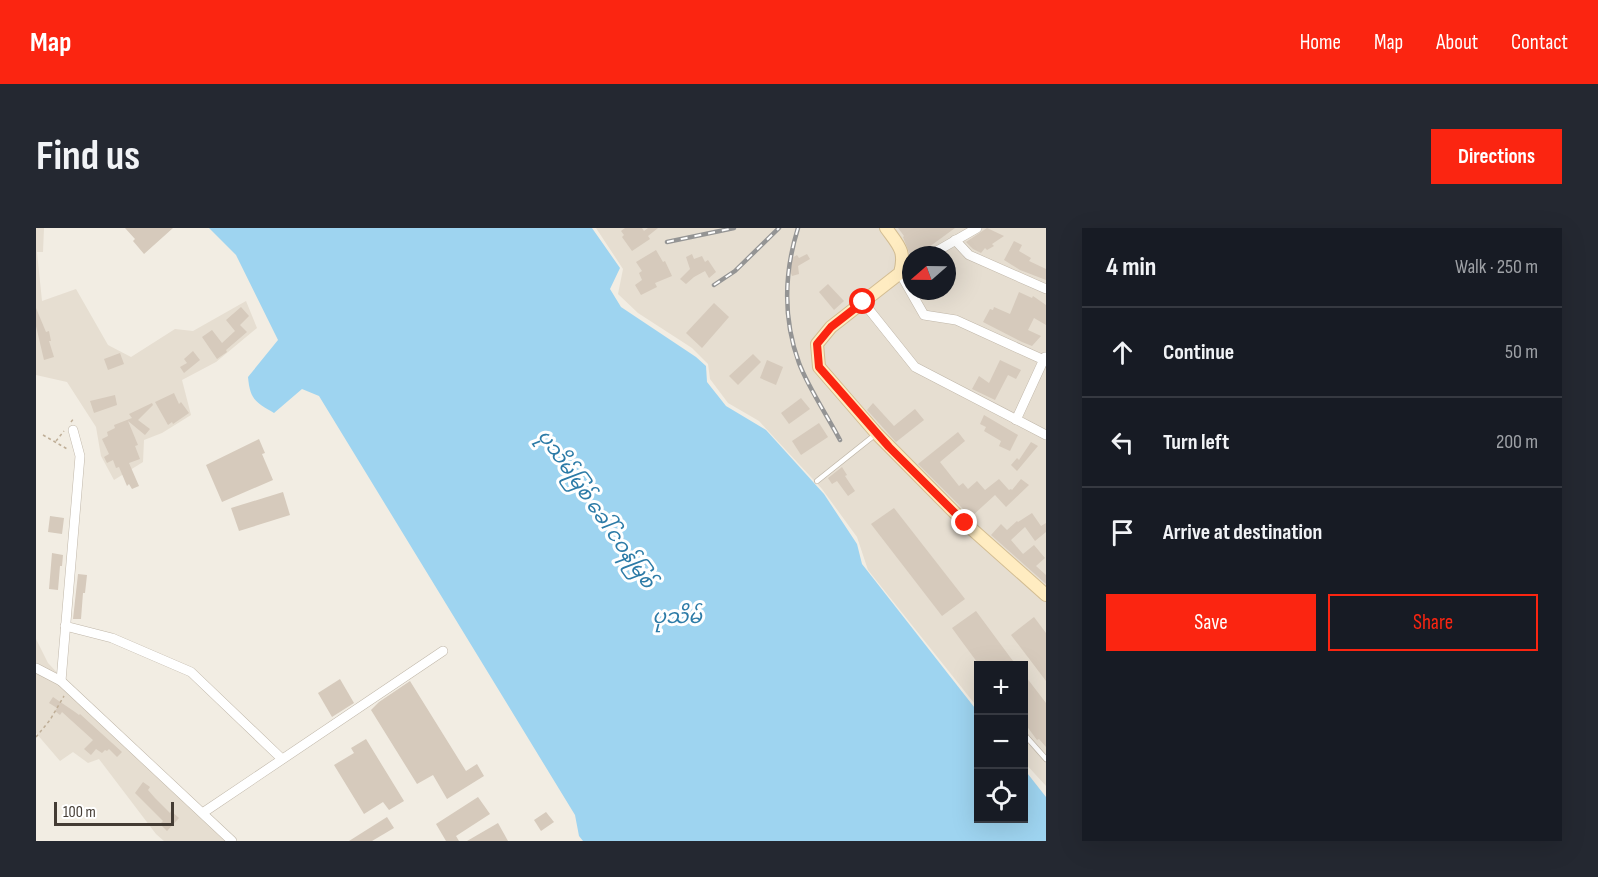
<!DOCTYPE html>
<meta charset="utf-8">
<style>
:root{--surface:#171b24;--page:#242831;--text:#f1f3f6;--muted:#9ea1a6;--line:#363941;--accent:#fb2511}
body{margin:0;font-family:"Sofia Sans Condensed","Noto Sans Myanmar",sans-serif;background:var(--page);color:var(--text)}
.controls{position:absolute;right:18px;bottom:18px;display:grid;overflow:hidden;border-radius:0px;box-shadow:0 6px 24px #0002}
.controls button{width:54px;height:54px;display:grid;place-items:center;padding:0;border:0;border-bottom:2px solid var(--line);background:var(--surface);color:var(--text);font:30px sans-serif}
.compass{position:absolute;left:866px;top:18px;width:54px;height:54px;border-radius:50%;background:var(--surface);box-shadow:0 6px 24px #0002;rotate:250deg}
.scale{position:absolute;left:18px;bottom:15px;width:120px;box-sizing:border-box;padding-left:6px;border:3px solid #443c34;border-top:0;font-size:16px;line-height:21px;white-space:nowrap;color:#443c34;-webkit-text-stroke:4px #fff;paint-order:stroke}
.stop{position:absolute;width:18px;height:18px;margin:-14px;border:4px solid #fb2511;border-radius:50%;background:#fff}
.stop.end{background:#fb2511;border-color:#fff;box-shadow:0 2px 6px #0008}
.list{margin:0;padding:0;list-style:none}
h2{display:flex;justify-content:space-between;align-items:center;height:78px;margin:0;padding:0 24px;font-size:26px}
h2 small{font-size:20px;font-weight:400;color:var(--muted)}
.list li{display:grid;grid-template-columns:39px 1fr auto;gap:18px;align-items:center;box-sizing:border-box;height:90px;padding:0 24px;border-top:2px solid var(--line)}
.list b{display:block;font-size:22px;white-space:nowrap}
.list em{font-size:20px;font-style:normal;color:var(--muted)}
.actions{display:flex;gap:12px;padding:18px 24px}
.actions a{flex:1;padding:14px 0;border:2px solid var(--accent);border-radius:0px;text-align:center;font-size:21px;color:var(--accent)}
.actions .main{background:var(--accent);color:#fff}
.icon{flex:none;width:33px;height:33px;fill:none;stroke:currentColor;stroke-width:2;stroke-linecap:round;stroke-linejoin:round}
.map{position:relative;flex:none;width:1010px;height:613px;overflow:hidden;border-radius:0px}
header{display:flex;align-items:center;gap:36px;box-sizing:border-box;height:84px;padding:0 30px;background:var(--accent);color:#fff}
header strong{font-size:28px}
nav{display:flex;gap:33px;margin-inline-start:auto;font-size:21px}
.intro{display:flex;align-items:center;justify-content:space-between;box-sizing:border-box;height:144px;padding:0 36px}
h1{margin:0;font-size:42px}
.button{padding:15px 27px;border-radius:0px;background:var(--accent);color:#fff;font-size:21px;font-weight:700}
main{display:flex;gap:36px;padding:0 36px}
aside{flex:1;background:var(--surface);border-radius:0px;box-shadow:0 6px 24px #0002}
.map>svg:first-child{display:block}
</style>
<header>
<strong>Map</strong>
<nav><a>Home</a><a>Map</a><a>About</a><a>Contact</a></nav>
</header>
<div class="intro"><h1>Find us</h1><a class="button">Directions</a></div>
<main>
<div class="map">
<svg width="1010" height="613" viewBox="0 0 1010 613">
<rect width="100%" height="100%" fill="#f2ede3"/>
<g fill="#e6ded1" fill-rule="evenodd">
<polygon points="0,0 8,0 7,24 1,24 6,73 40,61 72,117 95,129 139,101 157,103 210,73 221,100 180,134 146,152 155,187 126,205 108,212 107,234 78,252 65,228 60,199 31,154 0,147"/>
<path d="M560,0H1010V558L988,534L987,437H942V480L832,342L821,309L786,261L723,193L692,175L674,151L672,136L656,120L602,85L582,66L587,41ZM875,27H911V63H875Z"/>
<polygon points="0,411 12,435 61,487 192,613 128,613 120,606 63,531 52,535 37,524 24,533 0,505"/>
</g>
<path fill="#9ed4f0" d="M173,0H556L584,40L574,61L585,79L660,129L670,138L671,154L690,178L730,202L788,266L821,316L826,336L942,484V590H987L988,541L1010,569V613H547L543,608L539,587L283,168L266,161L238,185C219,174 214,171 212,149L242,112L200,27Z"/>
<g fill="#d6cabc">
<polygon points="89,0 137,0 108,26 97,13 99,11"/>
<polygon points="589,0 606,0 608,3 612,0 622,0 612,8 614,11 596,23 586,9 588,7 585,3"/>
<polygon points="862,0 919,0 882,27 874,27 867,9 868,8"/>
<polygon points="951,0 968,8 956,16 958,18 951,22 949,20 945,25 937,21 930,14"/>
<polygon points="978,13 986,17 983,23 995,30 993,33 1010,41 1010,52 984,42 968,32"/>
<polygon points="620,22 627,34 629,33 636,48 619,55 621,59 605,67 599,57 606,52 603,45 606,43 600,34"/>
<polygon points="656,26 658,31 666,28 669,34 672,32 680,44 673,50 669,43 658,49 650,56 644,51 654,41 650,29"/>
<polygon points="771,26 774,31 762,38 763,46 756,48 753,40 754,31 761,27 763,30"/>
<polygon points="792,56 808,73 798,82 783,64"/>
<polygon points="983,64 996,70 997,68 1010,77 1010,97 998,90 992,102 1005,108 996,118 986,114 947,94 954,81 957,82 958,79 974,86"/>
<polygon points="678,75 693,89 666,120 650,105"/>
<polygon points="205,79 213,88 204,97 211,104 190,122 191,124 181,131 166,109 176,102 186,115 199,103 190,92"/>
<polygon points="0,80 10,104 13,103 15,113 13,113 18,129 8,132 0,98"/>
<polygon points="157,123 164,132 148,145 144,139 151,135 148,131"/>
<polygon points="84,125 88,136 72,142 68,131"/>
<polygon points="717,126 725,134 702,157 693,148"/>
<polygon points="731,132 747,139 740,157 724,150"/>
<polygon points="964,132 985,142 980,151 972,147 959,172 936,161 943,148 953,155"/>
<polygon points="138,165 143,176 145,174 153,185 137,196 136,194 132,197 119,174"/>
<polygon points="79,167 81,177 58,185 54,173"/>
<polygon points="765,170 774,181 753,196 745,185"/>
<polygon points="116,175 117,177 102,192 114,201 109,207 92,193 102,217 99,218 104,231 93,235 103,258 96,261 93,256 91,258 83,239 80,240 77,232 71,235 68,229 73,226 66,211 72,208 71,204 79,200 78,197 96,190 93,186"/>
<polygon points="837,175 858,198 879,181 888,192 860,214 831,182"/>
<polygon points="948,187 982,207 974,223 963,218 965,213 948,203 950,199 944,196"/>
<polygon points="783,195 792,209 765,227 756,213"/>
<polygon points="922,204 929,213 904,234 923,258 927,255 932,261 941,253 949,262 963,251 973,262 975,261 976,262 985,251 993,257 970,279 959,267 935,289 882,236"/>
<polygon points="223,211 229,225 226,226 237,252 186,274 170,237"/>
<polygon points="995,214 1002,218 981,243 975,237 981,230 983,232"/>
<polygon points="806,239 811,247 809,248 819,263 812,268 801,253 796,256 792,250"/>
<polygon points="247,264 254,287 203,303 195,280"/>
<polygon points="858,280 929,371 906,388 835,296"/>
<polygon points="996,285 1005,298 1010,295 1010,304 999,313 989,299 975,312 987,326 998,317 1009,330 1000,338 1010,347 1010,356 955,307 965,296 971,302 981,293 982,294"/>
<polygon points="14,288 28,290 26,306 12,304"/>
<polygon points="16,325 27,327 26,338 24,338 22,362 13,361"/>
<polygon points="42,346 51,347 49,365 47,365 45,391 37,391"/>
<polygon points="940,383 974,429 981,438 944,438 924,411 916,400"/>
<polygon points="998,389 1010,405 1010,453 975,407"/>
<polygon points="987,445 1010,475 1010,519 1003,511 1001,512 987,493"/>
<polygon points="304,451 318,475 296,489 282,465"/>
<polygon points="374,453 430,543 441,536 448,548 411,571 397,547 381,556 335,482 343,474"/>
<polygon points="17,469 39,484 43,487 44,486 86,524 81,529 73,521 71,523 69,522 66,525 60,521 55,527 48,521 57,512 26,484 24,487 19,483 21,480 13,475"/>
<polygon points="330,511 368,573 353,582 347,574 328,586 298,537 318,525 315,520"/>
<polygon points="107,554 114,559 112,562 119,570 134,585 135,583 143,590 131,603 124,596 127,593 99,565"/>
<polygon points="442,569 454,586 420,608 423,613 410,613 400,596"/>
<polygon points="510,584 518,594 505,603 498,592"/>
<polygon points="351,589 358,600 336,613 313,613"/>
<polygon points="462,595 472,613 431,613"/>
</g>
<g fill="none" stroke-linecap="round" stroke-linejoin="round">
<g stroke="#c0b7a9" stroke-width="6">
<g id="lane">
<polyline points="781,253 840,206"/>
<polyline points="987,505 1010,531"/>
</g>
</g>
<g stroke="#c0b7a9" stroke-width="10">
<g id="street">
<polyline points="919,12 933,27 1010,61"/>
<polyline points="894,27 941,0"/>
<polyline points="875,38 864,45 888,87 920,92 1010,133"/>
<polyline points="827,74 879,139 1010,207"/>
<polyline points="980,192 1009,129"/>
<polyline points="29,398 76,410 155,444 246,531"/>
<polyline points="0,440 25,453 196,613"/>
<polyline points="25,453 44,228 37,202"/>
<polyline points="168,584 407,423"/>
</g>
</g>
<g stroke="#d3bd93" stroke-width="14">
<path id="secondary" d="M850,0C863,18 870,23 864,45L795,99L781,116L783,139L841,206L929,295L1010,367"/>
</g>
<g stroke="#bfae97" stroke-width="1.5" stroke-dasharray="3 3" stroke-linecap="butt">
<polyline points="35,194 38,190"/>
<polyline points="7,207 33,222"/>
<polyline points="20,213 28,203"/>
<polyline points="0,509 14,492 28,468"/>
</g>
<use href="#lane" stroke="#fff" stroke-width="4.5"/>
<use href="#street" stroke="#fff" stroke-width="9"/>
<use href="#secondary" stroke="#ffecc1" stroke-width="12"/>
<g stroke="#949494" stroke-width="4.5">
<g id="rail">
<path d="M762,0C748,45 747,91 763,135C772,159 792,189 804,212"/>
<polyline points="631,14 698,0"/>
<polyline points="678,57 699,43 743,0"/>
</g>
</g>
<use href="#rail" stroke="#fff" stroke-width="2" stroke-dasharray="7" stroke-linecap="butt"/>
</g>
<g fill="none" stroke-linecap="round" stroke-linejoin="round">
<polyline stroke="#fb2511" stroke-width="8" points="827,74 795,99 781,116 783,139 853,219 929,295"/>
</g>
<g text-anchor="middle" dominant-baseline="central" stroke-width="6" stroke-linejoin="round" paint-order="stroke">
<g font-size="20" font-style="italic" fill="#2c7ba7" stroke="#fff">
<text transform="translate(560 281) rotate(55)">ပုသိမ်မြစ် ခေါ် ငဝန်မြစ်</text>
<text x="641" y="389">ပုသိမ်</text>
</g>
</g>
</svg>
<div class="controls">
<button>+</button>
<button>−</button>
<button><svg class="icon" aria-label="locate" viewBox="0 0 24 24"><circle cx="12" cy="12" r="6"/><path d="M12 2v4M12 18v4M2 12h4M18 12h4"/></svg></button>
</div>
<svg class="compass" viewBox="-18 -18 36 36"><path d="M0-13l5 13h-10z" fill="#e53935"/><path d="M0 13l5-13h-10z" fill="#9ea1a6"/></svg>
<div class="scale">100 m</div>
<div class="stop" style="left:827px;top:74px"></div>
<div class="stop end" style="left:929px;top:295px"></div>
</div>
<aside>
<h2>4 min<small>Walk · 250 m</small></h2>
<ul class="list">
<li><svg class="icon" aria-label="ahead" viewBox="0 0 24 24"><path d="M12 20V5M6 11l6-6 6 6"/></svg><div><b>Continue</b></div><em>50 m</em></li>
<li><svg class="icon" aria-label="left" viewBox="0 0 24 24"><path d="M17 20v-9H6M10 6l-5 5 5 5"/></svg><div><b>Turn left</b></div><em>200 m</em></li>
<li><svg class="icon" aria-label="arrive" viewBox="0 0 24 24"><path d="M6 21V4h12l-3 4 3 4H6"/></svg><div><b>Arrive at destination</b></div></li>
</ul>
<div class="actions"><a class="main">Save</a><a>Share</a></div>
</aside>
</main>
